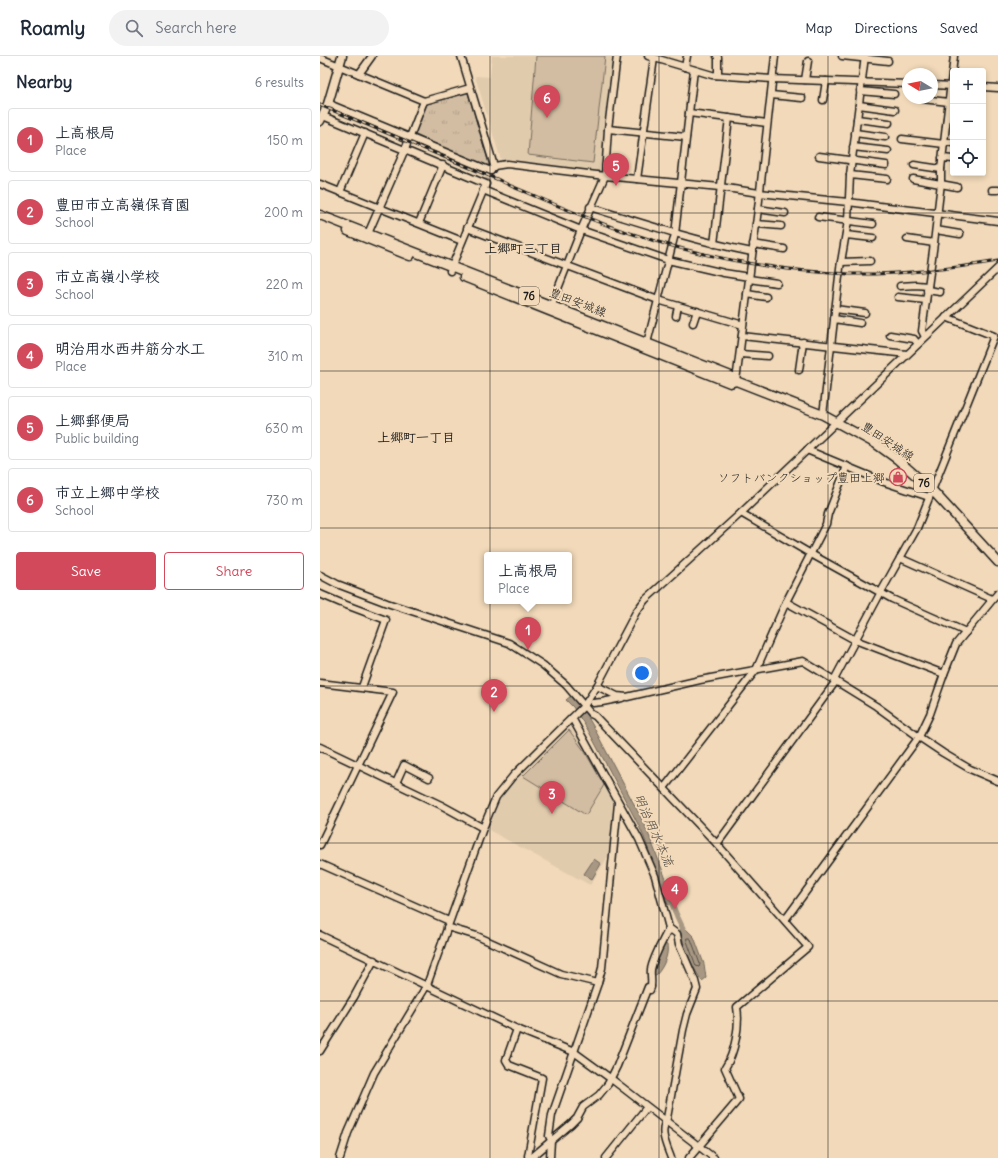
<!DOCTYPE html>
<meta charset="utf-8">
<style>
:root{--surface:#fff;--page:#f2f2f3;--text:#1f2937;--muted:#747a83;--line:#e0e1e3;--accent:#d1495b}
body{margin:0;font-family:Delius,"Klee One",sans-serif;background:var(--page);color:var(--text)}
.controls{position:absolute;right:12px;top:12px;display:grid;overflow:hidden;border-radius:4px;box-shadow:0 2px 6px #0003}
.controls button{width:36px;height:36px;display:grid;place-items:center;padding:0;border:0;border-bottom:1px solid var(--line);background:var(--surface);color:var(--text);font:20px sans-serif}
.compass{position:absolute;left:582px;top:12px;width:36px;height:36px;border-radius:50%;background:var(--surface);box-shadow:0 2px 6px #0003;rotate:280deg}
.you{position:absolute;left:322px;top:617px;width:14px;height:14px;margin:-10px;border:3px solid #fff;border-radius:50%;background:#1a73e8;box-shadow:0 0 0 6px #1a73e833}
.badge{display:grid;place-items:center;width:26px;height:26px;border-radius:50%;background:var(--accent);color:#fff;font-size:13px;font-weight:700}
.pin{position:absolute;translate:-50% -33px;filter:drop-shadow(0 1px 2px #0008)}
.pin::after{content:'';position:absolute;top:21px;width:14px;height:12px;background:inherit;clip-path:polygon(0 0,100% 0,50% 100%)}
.popup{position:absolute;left:164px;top:496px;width:88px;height:52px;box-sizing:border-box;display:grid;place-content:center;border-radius:4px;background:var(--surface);filter:drop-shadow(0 1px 3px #0005);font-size:13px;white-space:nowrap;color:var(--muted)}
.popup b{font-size:15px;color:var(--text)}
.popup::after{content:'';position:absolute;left:50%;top:100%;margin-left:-8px;border:8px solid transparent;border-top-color:var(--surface)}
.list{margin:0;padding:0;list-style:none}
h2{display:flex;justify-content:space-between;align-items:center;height:52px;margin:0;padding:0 16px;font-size:17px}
h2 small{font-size:13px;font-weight:400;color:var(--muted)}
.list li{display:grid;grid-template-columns:26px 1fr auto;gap:12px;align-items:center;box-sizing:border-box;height:64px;margin:0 8px 8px;padding:0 8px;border:1px solid var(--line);border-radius:4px}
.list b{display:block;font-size:15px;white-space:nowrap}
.list p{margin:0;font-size:13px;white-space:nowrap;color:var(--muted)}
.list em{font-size:13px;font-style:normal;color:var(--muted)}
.actions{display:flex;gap:8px;padding:12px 16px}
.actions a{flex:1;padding:9px 0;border:1px solid var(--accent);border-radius:4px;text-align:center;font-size:14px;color:var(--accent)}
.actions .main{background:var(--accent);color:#fff}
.icon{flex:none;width:22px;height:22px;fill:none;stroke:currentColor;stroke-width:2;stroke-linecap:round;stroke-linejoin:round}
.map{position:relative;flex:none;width:678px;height:1102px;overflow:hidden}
header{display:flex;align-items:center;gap:24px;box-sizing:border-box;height:56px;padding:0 20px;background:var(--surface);border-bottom:1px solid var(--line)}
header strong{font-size:19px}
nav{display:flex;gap:22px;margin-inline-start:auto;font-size:14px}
.search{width:280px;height:36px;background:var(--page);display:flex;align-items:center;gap:10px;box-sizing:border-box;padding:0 14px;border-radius:22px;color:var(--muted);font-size:15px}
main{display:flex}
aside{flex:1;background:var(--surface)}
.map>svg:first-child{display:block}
</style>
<header>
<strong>Roamly</strong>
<div class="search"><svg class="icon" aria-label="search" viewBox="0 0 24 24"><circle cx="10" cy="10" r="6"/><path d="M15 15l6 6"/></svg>Search here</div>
<nav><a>Map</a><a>Directions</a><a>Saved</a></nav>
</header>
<main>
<aside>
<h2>Nearby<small>6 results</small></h2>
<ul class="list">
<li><span class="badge">1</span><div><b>上高根局</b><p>Place</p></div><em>150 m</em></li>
<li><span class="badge">2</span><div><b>豊田市立高嶺保育園</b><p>School</p></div><em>200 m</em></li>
<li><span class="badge">3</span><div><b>市立高嶺小学校</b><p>School</p></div><em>220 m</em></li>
<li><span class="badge">4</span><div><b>明治用水西井筋分水工</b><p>Place</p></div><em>310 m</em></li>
<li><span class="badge">5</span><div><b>上郷郵便局</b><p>Public building</p></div><em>630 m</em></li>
<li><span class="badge">6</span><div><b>市立上郷中学校</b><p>School</p></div><em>730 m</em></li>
</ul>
<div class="actions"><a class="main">Save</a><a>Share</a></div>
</aside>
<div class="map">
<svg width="678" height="1102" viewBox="0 0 678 1102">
<defs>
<pattern id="grass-tufts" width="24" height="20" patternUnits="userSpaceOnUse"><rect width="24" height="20" fill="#d2bda2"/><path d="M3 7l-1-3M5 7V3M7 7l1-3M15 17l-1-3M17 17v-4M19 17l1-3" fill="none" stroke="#b4a28b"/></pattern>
</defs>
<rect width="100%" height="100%" fill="#f1d9b9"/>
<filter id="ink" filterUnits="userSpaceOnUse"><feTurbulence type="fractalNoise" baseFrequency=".025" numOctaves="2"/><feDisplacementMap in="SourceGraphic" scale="8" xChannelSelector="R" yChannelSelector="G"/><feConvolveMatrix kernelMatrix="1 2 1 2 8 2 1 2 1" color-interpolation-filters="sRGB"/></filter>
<g filter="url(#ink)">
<g fill="#e1cbad">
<polygon points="172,0 294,0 280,116 181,104 155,20 170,21"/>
<polygon points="250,671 266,694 293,744 289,799 270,829 165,772 178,744 191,729"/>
</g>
<polygon fill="url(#grass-tufts)" stroke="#776c5f" points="148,37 169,108 166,112 94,78 107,48"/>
<g fill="#d2bda2" stroke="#776c5f">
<polygon points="216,0 285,0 273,107 208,99"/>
<polygon points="249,674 265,696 284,729 266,759 203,720"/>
</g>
<g fill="#a89883" stroke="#70665a">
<polygon points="251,640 263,653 273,670 325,769 354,844 356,846 348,849 324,781 318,768 268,674 253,651 246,644"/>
<polygon points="274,803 281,808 272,823 264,818"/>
<path d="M365,872L374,881L384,908L386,922L382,925C371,909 364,892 360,873Z"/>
<path d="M345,888L347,889C349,899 343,912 336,919H334C333,909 338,894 345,888Z"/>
</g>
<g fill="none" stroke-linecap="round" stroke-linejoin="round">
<polygon stroke="#544e45" stroke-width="1" points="367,882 369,882 371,883 380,908 379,911 376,910 367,885"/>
<polyline stroke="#a89883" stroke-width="5.5" points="349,841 357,860 366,879"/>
<polyline stroke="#c6b39a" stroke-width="6" stroke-dasharray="6 3" stroke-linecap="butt" points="166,128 171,115"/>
<g stroke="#1c1c1c" stroke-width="9">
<g id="minor">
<polyline points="328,0 392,19 452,23 588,28"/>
<polyline points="397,0 398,1 398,19"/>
<polyline points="522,0 568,5"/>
<polyline points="0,2 104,45 150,32"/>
<polyline points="365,11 367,0"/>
<polyline points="39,18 52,0"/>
<polyline points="485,24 488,5"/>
<polyline points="612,29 633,30"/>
<polyline points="663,31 678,32"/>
<polyline points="540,35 574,38"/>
<polyline points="451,39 482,42"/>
<polyline points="602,43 629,46"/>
<polyline points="503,44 506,25"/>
<polyline points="8,46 14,50 171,115 174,110 141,0"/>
<polyline points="539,49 575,54"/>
<polyline points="369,57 447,67"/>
<polyline points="3,60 166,128 130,215"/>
<polyline points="537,63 569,67"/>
<polyline points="288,73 366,81"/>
<polyline points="535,77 565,81"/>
<polyline points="582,83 624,88"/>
<polyline points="624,86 633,87"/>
<polyline points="533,91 568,95"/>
<polyline points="499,100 566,109"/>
<polyline points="622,102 633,103"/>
<polyline points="594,109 621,113"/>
<polyline points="174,110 187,108 285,120 400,131 439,137 528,146 678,165"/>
<polyline points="530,119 567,123"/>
<polyline points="317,123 334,2"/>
<polyline points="593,123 637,131"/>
<polyline points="0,128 142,185"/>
<polyline points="163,134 261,174 348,204 404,217 429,221"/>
<polyline points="672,134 678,134"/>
<polyline points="20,136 45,77"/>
<path d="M270,151C324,168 377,185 432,196"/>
<polyline points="438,153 465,157"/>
<polyline points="498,161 553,168"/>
<polyline points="99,167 123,109"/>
<polyline points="436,168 461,170"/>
<polyline points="147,172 338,244 423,269"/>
<polyline points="616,174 640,178"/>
<polyline points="526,179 553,182"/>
<polyline points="47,180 86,91 104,45"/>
<polyline points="587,183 614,187"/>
<polyline points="394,188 409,62"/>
<polyline points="433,188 464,193"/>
<polyline points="521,206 550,205"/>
<polyline points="429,223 457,227"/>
<polyline points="580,230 596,229 608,230"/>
<polyline points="607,234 620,236"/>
<polyline points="427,238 446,241"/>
<polyline points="578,241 606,244"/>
<polyline points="230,253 261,174 285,120 288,73 297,0"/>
<polyline points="515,253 545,257"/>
<polyline points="356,260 358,250"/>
<polyline points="514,263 540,267"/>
<polyline points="373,267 377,255"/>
<polyline points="570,279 594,283 598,288"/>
<polyline points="422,280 587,298"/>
<polyline points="605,281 602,275 614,187 621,127 621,113 634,0"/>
<polyline points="326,291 355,178 374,14"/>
<polyline points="420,298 448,300"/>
<polyline points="479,314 483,286"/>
<polyline points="416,325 438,153 455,0"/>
<polyline points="503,359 520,212 528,165 530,119 545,0"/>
<polyline points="487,394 564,426 609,441"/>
<polyline points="421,457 491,498 572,543 646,576"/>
<polyline points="580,502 672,543"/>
<path d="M0,519L17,528L67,547L189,587L223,609L246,629L271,658L275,660L397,788L488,891L417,951C420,969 415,997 405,1012L419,1043L369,1102"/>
<polyline points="0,538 21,547 66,564 42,631"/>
<polyline points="466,546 535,584 624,618"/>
<polyline points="514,624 561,536 597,472 674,280 626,261"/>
<polyline points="0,627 73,636 0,789"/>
<polyline points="277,630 297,640 307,641 380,624 483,605 556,650 599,681 623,697 650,713 678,725"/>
<polyline points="273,647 282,646 302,642"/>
<path d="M252,662L319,783L335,820L349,872L357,878L359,888L375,925L377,933L367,958L363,974L347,1062C339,1076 346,1088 351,1102"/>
<polyline points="0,691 121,749 163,772"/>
<polyline points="76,727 84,709 109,722"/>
<polyline points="344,732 436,614 466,546 506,468 508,458 527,410"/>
<polyline points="397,788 516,625"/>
<polyline points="0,808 129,865"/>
<polyline points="465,864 599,681 610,658 624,618 636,588 678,537"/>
<polyline points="127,871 157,880 241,918 278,927"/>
<polyline points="0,879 197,973 254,996 294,1025 394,1102"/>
<path d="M330,934C333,927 330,920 331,913C334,899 343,885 349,872"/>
<polyline points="197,973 186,1004 189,1009 222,1022 208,1100"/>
<polyline points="0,995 34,941 54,904"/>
<polyline points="20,1102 28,1077 54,1017 107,929 163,772 176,741 193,720 264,650 277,630 316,556 325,544 421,457 678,212"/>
<polyline points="211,1102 251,1068 257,1062 263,1051 279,1039 288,1028 297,1010 328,931 331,931"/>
<polyline points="230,1102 231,1084 229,1080 232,1059 278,927 282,912 298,747"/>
<polyline points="286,1102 327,1051"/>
</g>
</g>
<g stroke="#1c1c1c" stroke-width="11">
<g id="major">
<polyline points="0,65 8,48 22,0"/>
<polyline points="0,159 411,320 416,325 503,359 556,388 577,403 612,434 678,506"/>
<polyline points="28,175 90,200"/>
<polyline points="144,221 410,327 416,325"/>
</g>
</g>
<use href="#minor" stroke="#f1d9b9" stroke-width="6"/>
<use href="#major" stroke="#f1d9b9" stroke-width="8"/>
<g stroke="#1c1c1c" stroke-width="3">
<path id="rail" d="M0,49L179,124L191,130C230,146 269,164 310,177C381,201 455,215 530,218C579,219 630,213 678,205"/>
</g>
<use href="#rail" stroke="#f1d9b9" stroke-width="1.5" stroke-dasharray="4.5" stroke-linecap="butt"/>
</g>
</g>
<path fill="none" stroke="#1c1c1c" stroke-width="1" stroke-opacity="0.55" d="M170,0V1102M339,0V1102M508,0V1102M0,157H678M0,315H678M0,472H678M0,630H678M0,787H678M0,945H678"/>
<defs>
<g id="shop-ring" transform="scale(0.9)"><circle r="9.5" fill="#f1d9b9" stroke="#d1495b" stroke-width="1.5"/><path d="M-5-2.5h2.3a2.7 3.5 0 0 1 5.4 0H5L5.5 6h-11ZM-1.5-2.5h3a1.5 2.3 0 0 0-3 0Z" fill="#d1495b"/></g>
</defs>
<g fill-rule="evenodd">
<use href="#shop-ring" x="578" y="421"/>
</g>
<g text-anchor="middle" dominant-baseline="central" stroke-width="4" stroke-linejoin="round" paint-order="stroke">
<g fill="#f1d9b9" stroke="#5c554b" stroke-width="1">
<rect x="199" y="231" width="20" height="18" rx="3"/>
<rect x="594" y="418" width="20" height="18" rx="3"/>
</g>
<g font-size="11" font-weight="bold" fill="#1c1c1c">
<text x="209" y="240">76</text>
<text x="604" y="427">76</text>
</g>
<g font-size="12" fill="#1c1c1c" stroke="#f1d9b9">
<text transform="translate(258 246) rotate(21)">豊田安城線</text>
<text transform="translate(568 385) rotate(34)">豊田安城線</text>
</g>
<g font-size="12" fill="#1c1c1c" stroke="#f1d9b9" text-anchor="end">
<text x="565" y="421">ソフトバンクショップ豊田上郷</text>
</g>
<g font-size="13" font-weight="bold" fill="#1c1c1c" stroke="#f1d9b9">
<text x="203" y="192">上郷町三丁目</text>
<text x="96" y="381">上郷町一丁目</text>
</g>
<g font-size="13" font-style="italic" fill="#4d4740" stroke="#f1d9b9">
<text transform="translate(334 774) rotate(66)">明治用水本流</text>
</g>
</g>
</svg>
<div class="controls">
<button>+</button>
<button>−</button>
<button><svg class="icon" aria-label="locate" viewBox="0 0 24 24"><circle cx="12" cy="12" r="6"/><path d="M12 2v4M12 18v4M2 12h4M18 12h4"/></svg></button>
</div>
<svg class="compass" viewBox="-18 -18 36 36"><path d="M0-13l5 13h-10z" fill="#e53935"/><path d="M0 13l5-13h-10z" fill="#747a83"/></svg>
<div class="you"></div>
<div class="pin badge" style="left:208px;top:594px">1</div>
<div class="popup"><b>上高根局</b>Place</div>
<div class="pin badge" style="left:174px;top:656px">2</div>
<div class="pin badge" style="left:232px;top:758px">3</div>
<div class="pin badge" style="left:355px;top:853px">4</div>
<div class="pin badge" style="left:296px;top:130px">5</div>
<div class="pin badge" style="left:227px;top:62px">6</div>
</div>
</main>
